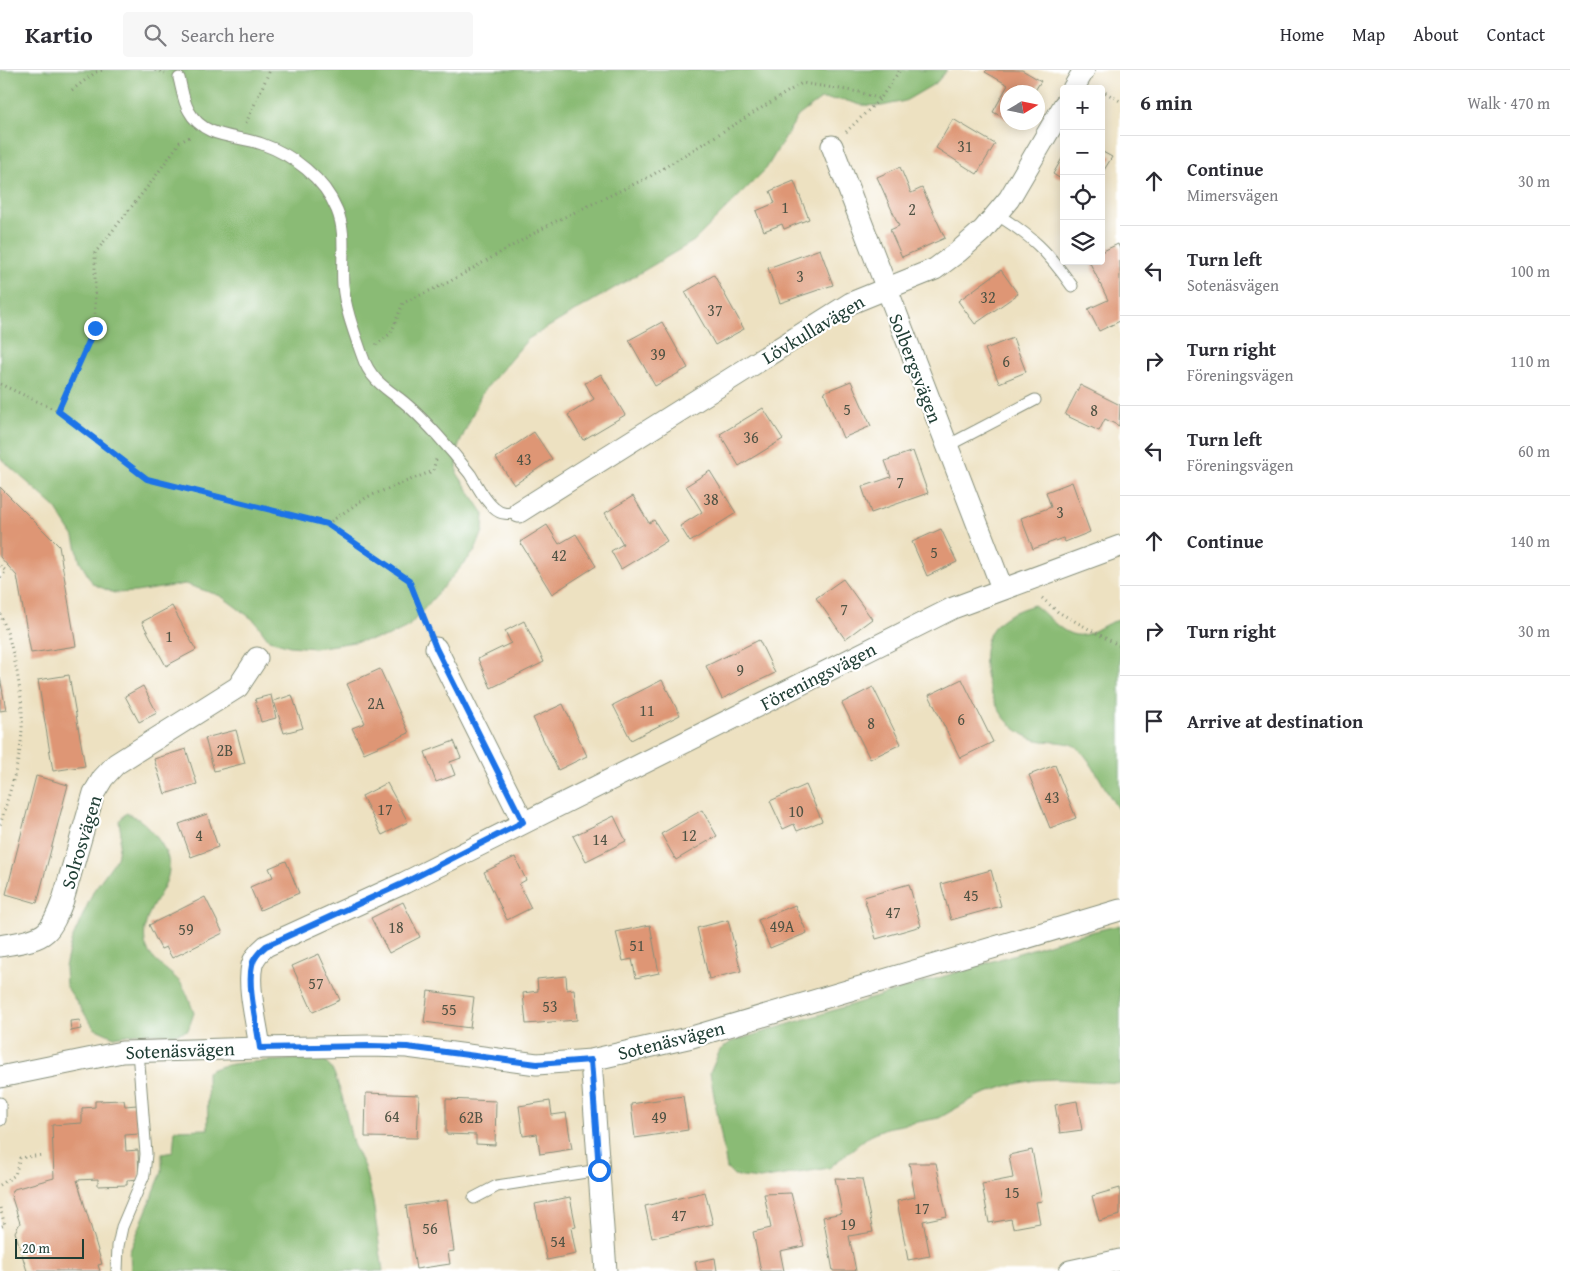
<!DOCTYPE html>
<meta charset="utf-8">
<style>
:root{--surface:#fff;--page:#f7f7f7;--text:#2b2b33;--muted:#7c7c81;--line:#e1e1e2}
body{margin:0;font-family:"Gentium Book Plus",serif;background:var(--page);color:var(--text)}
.controls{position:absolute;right:15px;top:15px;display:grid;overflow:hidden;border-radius:5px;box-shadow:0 2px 12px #0003}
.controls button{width:45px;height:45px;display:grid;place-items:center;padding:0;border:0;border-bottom:1px solid var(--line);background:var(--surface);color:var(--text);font:25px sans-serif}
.compass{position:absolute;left:1000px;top:15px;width:45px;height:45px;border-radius:50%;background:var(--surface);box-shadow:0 2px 12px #0003;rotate:80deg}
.scale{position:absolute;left:15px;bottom:12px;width:69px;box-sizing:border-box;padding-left:5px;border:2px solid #1f3d34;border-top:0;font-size:14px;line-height:18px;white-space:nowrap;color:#1f3d34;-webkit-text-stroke:4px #fff;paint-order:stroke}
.stop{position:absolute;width:15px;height:15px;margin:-11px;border:4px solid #1a73e8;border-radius:50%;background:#fff}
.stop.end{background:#1a73e8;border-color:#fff;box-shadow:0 1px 5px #0008}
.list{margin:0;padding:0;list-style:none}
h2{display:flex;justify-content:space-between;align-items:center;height:65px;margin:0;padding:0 20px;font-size:21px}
h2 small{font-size:16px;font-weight:400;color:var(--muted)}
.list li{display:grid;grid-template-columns:32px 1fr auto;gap:15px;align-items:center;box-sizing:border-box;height:90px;padding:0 20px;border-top:1px solid var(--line)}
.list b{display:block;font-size:19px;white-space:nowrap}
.list p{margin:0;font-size:16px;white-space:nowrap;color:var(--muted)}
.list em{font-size:16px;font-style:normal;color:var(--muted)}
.icon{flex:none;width:28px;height:28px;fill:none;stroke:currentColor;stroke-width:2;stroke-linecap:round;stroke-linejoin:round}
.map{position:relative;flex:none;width:1120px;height:1201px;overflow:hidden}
header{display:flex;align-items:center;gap:30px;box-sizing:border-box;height:70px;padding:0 25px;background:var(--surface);border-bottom:1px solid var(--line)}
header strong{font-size:24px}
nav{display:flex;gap:28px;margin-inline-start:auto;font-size:18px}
.search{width:350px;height:45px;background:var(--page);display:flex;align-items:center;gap:12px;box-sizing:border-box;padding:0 18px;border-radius:5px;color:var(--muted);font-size:19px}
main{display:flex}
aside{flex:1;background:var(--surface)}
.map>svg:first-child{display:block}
</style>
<header>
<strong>Kartio</strong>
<div class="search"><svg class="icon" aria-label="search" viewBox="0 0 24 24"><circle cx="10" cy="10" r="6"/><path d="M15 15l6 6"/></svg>Search here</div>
<nav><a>Home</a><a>Map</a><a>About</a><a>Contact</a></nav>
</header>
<main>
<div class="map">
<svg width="1120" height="1201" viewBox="0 0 1120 1201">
<rect width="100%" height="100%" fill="#fff"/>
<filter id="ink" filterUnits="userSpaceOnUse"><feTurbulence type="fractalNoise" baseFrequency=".02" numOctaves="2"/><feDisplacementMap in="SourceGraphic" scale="10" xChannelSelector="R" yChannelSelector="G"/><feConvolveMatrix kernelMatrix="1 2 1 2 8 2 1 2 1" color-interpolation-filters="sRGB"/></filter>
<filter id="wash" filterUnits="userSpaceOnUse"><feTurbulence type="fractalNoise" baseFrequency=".0096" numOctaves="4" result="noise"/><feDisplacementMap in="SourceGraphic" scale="20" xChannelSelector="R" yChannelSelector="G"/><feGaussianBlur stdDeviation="1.12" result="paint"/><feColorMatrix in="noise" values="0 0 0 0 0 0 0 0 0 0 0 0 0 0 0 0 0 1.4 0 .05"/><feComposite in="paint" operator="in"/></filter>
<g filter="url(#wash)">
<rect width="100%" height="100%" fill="#ede1c1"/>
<g fill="#8abb74" stroke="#547c54">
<polygon points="0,0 947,0 936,13 905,31 882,36 861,35 844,30 821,29 798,46 766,99 694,171 528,269 482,323 458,377 457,403 484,444 483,461 475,481 409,556 387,567 315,578 290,576 269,570 255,551 221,526 185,514 136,522 114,523 93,514 80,492 74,467 54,436 0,388"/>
<path d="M1034,535C1050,546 1065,571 1087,564C1099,560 1107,552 1120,550V742C1106,723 1094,693 1078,678C1068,670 1049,673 1037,670C1031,669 1022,664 1017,660C990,642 971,579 997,554C1007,544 1021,539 1034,535Z"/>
<path d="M126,743C140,748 148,756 158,769C191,814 139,828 145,872C148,890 168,899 180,912C187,921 190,933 194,943L188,960L175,964L139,963L114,967L94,958L66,916L65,897L71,872L94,820L117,788L121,764L119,751Z"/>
<polygon points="1120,855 1120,1013 1056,1009 1035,1010 1006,1016 978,1026 939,1048 886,1058 870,1065 829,1098 760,1109 734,1106 727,1099 710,1003 720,980 731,972 1074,866"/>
<path d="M313,987L325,990L334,1003L342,1026L353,1074L364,1097L373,1132L383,1201H131L130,1181L162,1102V1084L173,1082L175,1060L208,1059L207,1002C231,988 283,993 313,987Z"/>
</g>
<g id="blocks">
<g fill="#de9674">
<polygon points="987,0 1022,0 1041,11 1034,22 1008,22 1008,50 993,42 1008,15 985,2"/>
<polygon points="953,49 995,74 977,104 936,78"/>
<polygon points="1101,81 1112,87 1101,105"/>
<polygon points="1064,85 1064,111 1053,104"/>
<polygon points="900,97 911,123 922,118 945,168 902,187 890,160 899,156 877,107"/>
<polygon points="794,111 809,149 784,159 782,154 764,161 756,141 775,133 770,121"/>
<polygon points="1118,174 1120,179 1120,251 1099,261 1088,239 1108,230 1089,191 1101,191 1101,182"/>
<polygon points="820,179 833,215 780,233 768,198"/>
<polygon points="1001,200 1018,224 975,254 958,231"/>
<polygon points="714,205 744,259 715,275 685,222"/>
<polygon points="662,252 688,298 655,316 629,270"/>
<polygon points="1013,268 1026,302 999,313 985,279"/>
<polygon points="601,304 625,345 583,370 568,345 594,329 585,313"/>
<polygon points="851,311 871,356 843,368 824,322"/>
<polygon points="1080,315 1120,335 1119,356 1105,349 1099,361 1065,345"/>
<polygon points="763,338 783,369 739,396 720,364"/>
<polygon points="534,362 552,389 514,415 496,388"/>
<polygon points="913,381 928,423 871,443 862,417 891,407 885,391"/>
<polygon points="710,401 736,443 690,472 680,456 702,442 686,416"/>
<polygon points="1072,412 1090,462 1065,472 1063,468 1033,479 1021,448 1051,437 1046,422"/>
<polygon points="0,417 59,476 76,576 31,583 17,506 0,487"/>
<polygon points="633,426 649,453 654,450 667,471 621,499 611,481 623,474 605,443"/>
<polygon points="547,455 559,474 576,464 596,496 552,524 520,472"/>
<polygon points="941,459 957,492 927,506 912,472"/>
<polygon points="843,509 872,549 845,569 816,528"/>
<polygon points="172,536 196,580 166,596 142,552"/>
<polygon points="524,551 544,592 491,618 478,589 511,573 505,561"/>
<polygon points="759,570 775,603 722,629 706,596"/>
<polygon points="380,599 409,663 364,683 352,658 365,653 347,614"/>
<polygon points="69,605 85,696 53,701 38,610"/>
<polygon points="0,607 6,640 0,641"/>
<polygon points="962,609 993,672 960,688 929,625"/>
<polygon points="662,610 680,645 631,670 613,635"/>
<polygon points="143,616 157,643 139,652 125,626"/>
<polygon points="873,617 901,674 870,689 842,633"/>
<polygon points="271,625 276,648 261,652 255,629"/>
<polygon points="292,625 303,658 284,663 274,631"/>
<polygon points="563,634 587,686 558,700 533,648"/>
<polygon points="236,660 245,693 214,701 205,668"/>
<polygon points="454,671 461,688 450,692 455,705 436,712 425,682"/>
<polygon points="186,679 197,714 165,724 154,689"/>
<polygon points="1055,695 1076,748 1050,758 1029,705"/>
<polygon points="36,706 68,715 37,833 6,824"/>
<polygon points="387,713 408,752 382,765 362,726"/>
<polygon points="806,715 822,751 797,761 794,754 783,759 770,731"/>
<polygon points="702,740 717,766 676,790 661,764"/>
<polygon points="207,744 218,777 191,787 179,754"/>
<polygon points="614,746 626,771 586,791 573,766"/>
<polygon points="515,787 526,810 519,814 531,838 507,850 484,802"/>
<polygon points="286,791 299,823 260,840 250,817 273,807 269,798"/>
<polygon points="991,800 1001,836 951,850 941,814"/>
<polygon points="909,814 921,856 876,869 864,827"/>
<polygon points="205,827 223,863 172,888 166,877 161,879 149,855"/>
<polygon points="403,832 420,867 389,883 371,848"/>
<polygon points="795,835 807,863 770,878 758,850"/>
<polygon points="728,850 741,901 709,909 697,858"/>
<polygon points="650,855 659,903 636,908 632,889 623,891 616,862"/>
<polygon points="319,884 340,930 313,942 292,896"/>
<polygon points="566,906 567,920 574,919 577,950 526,954 523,923 538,921 537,909"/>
<polygon points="428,921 474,927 470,958 424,952"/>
<polygon points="80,950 81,959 71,961 70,951"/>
<polygon points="366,1023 419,1025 417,1068 365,1067"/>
<polygon points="683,1026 688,1060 635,1068 631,1034"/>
<polygon points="446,1029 496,1031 495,1075 476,1074 476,1065 446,1064"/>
<polygon points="124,1030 125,1036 137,1035 139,1064 125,1065 126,1081 138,1080 139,1109 127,1110 127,1115 98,1116 98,1109 77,1110 102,1194 98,1195 100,1201 27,1201 15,1162 20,1153 11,1125 14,1119 54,1108 52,1055 82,1053 82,1038 95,1037 95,1031"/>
<polygon points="550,1031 552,1045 566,1043 572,1079 540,1084 537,1064 523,1066 519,1036"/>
<polygon points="1077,1031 1082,1060 1060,1063 1055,1035"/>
<polygon points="1032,1080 1042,1131 1036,1132 1040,1153 1013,1158 1011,1149 989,1153 982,1114 1013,1108 1009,1085"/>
<polygon points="909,1093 936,1093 947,1146 923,1151 930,1186 908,1190 897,1131 915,1127"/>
<polygon points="835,1108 862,1109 873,1162 849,1166 856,1201 833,1201 823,1147 842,1143"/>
<polygon points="1120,1118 1120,1145 1099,1151 1092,1126"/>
<polygon points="705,1122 713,1154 652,1168 645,1136"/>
<polygon points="791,1123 804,1176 780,1181 784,1201 761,1201 753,1162 771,1158 764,1124"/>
<polygon points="570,1127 576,1157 571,1158 576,1184 547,1190 535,1134"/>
<polygon points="447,1130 454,1181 448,1182 450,1194 416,1199 406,1136"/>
<polygon points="715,1188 717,1201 697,1201 695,1192"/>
</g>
</g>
</g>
<g filter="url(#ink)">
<use href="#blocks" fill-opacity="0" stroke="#868f7a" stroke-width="1"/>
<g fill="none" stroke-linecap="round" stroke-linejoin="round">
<g stroke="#868f7a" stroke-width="13">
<g id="lane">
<path d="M179,8C182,19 183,31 189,41C204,69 237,65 262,74C293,85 324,108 337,140C347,164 341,189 343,215C345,238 354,262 362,285C369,307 382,316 400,329C422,346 453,382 470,404C477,415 484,430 494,438C501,445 509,444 519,442"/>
<path d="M996,144C1032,166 1048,182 1072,216"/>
<polyline points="947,376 1035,330"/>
<polyline points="0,1033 0,1050"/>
<polyline points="474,1128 497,1116 599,1100"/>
<polyline points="117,1201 118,1176 122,1157 144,1105 146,1084 138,981"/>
</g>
</g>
<g stroke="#868f7a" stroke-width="23">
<g id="street">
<polyline points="1073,19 1084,0"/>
<polyline points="832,76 1002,518"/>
<polyline points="519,442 851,233 935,199 958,182 983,160 1009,129 1064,35"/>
<polyline points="436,578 523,752"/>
<path d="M0,876C14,873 35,872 46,862C54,855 59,840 63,830L94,723L103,708L116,694L238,617L257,588"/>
<path d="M260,978C257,954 247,917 252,895C254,887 260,881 266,876L404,813L953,538L1120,476"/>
<polyline points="591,990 606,1201"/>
<polyline points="0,1007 122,982 260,978 370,976 407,977 537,994 591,990 692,967 1120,840"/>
<polyline points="1070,1201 1120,1190"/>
</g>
</g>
<g stroke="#868f7a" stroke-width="3" stroke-dasharray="1 4" stroke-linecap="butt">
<polyline points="155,0 165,3"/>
<polyline points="72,20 96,2 103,0"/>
<polyline points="1101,20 1120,31"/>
<polyline points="246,53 270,0"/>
<polyline points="846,62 880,29 900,0"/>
<polyline points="376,275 391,263 403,233 449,212 552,153 649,107 802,13 859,22 880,29"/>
<polyline points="0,314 58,341 147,409 327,454 409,510 428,558"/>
<polyline points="58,341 95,258 95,183 152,111 180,72 190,67"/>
<polyline points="327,454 367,427 433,401 436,389"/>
<polyline points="0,496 6,501 0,508"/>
<polyline points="1042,528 1058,542 1120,576"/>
<path d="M0,544C13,571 24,629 22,659C21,692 8,725 0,756"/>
<polyline points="0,1115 15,1105 20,1088 42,1085"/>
<polyline points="0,1138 5,1155 0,1157"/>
</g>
<use href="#lane" stroke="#fff" stroke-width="11"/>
<use href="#street" stroke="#fff" stroke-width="21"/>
</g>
</g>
<g fill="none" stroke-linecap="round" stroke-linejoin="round" filter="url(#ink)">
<path stroke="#1a73e8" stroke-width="6" d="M95,258L58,341L147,409L327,454L409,510L436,578L523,752L404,813L266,876C260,881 254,887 252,895C247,917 257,954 260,978L370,976L407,977L537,994L591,990L599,1100"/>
</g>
<g text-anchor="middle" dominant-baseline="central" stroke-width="4.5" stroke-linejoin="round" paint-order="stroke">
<g font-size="16" fill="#4f5344">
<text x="965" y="76">31</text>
<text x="785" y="137">1</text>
<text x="912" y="139">2</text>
<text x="800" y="206">3</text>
<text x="988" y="227">32</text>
<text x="715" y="240">37</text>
<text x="658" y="284">39</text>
<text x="1006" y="291">6</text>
<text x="847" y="339">5</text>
<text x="1094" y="340">8</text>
<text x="751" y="367">36</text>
<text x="524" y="389">43</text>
<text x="900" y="412">7</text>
<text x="711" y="429">38</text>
<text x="1060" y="442">3</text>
<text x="934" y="482">5</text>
<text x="559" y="485">42</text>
<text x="844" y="539">7</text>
<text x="169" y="566">1</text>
<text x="740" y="600">9</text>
<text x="376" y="633">2A</text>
<text x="647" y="640">11</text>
<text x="961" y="649">6</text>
<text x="871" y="653">8</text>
<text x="225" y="680">2B</text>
<text x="1052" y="727">43</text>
<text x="385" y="739">17</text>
<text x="796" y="741">10</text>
<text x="199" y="765">4</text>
<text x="689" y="765">12</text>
<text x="600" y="769">14</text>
<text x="971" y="825">45</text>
<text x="893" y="842">47</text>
<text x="782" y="856">49A</text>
<text x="396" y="857">18</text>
<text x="186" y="859">59</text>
<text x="637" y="875">51</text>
<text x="316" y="913">57</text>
<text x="550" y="936">53</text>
<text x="449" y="939">55</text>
<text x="392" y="1046">64</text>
<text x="471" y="1047">62B</text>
<text x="659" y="1047">49</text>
<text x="1012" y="1122">15</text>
<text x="922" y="1138">17</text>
<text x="679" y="1145">47</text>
<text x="848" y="1154">19</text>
<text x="430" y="1158">56</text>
<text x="558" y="1171">54</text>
</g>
<g font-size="19" fill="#1f3d34" stroke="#fff">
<text transform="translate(813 259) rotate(-31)">Lövkullavägen</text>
<text transform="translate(916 298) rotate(69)">Solbergsvägen</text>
<text transform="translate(818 606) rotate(-27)">Föreningsvägen</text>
<text transform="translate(81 772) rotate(-73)">Solrosvägen</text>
<text transform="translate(671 970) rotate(-14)">Sotenäsvägen</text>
<text transform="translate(180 980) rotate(-2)">Sotenäsvägen</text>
</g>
</g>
</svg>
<div class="controls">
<button>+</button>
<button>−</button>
<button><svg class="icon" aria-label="locate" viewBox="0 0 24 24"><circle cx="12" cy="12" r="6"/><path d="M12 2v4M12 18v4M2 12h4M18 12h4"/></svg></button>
<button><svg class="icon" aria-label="layers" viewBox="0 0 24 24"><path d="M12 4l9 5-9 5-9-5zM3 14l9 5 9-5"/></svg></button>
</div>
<svg class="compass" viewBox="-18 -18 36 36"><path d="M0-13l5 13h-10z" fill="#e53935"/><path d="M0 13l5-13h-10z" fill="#7c7c81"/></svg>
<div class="scale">20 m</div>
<div class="stop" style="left:599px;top:1100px"></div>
<div class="stop end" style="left:95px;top:258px"></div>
</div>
<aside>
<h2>6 min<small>Walk · 470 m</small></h2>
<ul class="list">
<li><svg class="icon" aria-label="ahead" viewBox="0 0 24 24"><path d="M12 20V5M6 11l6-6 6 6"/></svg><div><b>Continue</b><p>Mimersvägen</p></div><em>30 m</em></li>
<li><svg class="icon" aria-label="left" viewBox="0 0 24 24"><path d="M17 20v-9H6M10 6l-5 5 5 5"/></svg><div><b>Turn left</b><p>Sotenäsvägen</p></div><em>100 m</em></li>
<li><svg class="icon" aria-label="right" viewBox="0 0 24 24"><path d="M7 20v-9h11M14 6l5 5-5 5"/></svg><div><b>Turn right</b><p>Föreningsvägen</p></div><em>110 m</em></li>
<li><svg class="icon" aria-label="left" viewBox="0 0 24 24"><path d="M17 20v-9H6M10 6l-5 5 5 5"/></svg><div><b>Turn left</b><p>Föreningsvägen</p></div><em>60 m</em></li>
<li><svg class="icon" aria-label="ahead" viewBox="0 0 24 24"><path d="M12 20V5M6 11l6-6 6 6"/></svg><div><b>Continue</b></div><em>140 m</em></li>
<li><svg class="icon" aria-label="right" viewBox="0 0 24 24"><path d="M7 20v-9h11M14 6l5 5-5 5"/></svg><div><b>Turn right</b></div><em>30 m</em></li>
<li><svg class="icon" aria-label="arrive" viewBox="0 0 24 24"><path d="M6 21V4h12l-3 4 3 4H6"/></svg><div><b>Arrive at destination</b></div></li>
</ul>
</aside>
</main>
